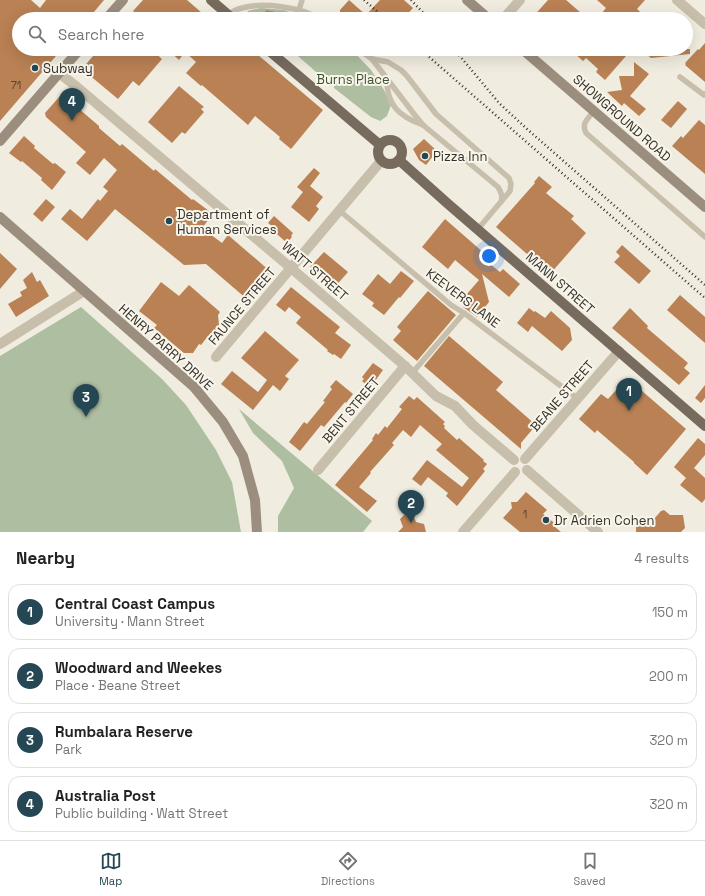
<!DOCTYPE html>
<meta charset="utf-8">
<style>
:root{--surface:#fff;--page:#f2f2f2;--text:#202124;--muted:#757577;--line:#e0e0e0;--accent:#244753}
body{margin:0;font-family:"Space Grotesk",sans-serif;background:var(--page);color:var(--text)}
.you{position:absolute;left:489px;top:256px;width:14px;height:14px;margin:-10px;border:3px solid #fff;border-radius:50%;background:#1a73e8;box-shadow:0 0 0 6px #1a73e833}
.badge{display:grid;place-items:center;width:26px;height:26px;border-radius:50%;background:var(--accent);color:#fff;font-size:13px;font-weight:700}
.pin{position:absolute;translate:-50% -33px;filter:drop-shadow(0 1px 2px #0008)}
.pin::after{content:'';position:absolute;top:21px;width:14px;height:12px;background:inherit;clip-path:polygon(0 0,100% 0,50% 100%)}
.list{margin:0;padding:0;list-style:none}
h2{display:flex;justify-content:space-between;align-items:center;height:52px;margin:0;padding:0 16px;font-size:17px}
h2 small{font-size:13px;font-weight:400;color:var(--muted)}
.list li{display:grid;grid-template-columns:26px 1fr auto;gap:12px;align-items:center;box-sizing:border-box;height:56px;margin:0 8px 8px;padding:0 8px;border:1px solid var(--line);border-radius:12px}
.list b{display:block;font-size:15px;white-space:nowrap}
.list p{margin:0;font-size:13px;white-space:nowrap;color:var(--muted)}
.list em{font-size:13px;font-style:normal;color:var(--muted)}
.icon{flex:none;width:22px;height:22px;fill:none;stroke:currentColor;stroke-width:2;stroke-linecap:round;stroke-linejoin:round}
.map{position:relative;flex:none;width:705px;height:532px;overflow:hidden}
.search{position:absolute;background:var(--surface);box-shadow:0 4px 16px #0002;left:12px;right:12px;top:12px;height:44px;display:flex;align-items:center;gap:10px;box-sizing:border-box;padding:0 14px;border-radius:22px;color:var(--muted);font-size:15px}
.sheet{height:308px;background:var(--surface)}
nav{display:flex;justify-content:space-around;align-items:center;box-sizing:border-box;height:56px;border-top:1px solid var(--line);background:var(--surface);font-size:11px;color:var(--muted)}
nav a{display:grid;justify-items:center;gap:2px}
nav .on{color:var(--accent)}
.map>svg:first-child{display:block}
</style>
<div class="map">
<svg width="705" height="532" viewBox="0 0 705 532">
<rect width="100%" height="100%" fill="#f0ecdf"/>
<g fill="#aebea0">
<polygon points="261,8 284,10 311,19 256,19 247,11"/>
<polygon points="290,49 351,49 371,70 384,90 391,105 387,116 380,121 371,117 334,88 334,83 328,78 324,79"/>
<polygon points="81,307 162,379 186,405 216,450 232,482 241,532 0,532 0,356"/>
<polygon points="239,409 372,521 363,532 278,532 278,516 294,488 282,461 253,433"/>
</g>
<g fill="#b98154">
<polygon points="0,0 31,0 40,8 46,0 104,0 88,19 19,19 19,49 62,49 0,121"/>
<polygon points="143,0 187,0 209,19 142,19 133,11"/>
<polygon points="349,0 366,15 380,0 404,0 413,8 403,19 343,19 343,15 340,15 340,10"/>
<polygon points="548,0 566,0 588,19 531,19"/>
<polygon points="597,0 645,0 637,9 648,19 607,19 601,14 606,8"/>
<polygon points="266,10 294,16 294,19 264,19"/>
<polygon points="705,43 705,82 685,65 686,64 685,63 698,49 699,50"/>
<polygon points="99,49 151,49 162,59 139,86 133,81 118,99 82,69"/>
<polygon points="167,49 251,49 323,110 291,149 279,139 280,137 255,116 248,125 202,85 201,86 186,73 196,62 185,52 179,60"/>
<polygon points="578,49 603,49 610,55 616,49 618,49 626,56 605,80 596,72 598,69 586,58 583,61 574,53"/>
<polygon points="640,49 690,49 690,54 651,58"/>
<polygon points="634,62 649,74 630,96 646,109 639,116 624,103 622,106 607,92 622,90 619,76 634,76"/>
<polygon points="179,86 204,107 201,109 204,112 185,134 182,132 172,143 148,122"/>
<polygon points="60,96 64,96 99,126 99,128 120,146 122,144 154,171 155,169 192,200 193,199 213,214 202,228 222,243 228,235 271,272 248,300 206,264 184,265 115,209 87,241 61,219 70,209 82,219 98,199 100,201 108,191 103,187 117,170 104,158 90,175 76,163 86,152 46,117 45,113"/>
<polygon points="678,101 687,109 671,128 661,120"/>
<polygon points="699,120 705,125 705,174 672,146 681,136 683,138"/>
<polygon points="24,136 35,146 34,148 53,164 55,163 66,172 52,190 41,180 42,178 22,161 21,162 9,153"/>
<polygon points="424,139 437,151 426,165 419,160 413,149"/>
<polygon points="314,168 320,173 310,186 323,197 316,206 319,209 309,222 291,207 303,192 297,187"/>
<polygon points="539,176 552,187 546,193 574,216 571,219 586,233 550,274 496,227 535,183 534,182"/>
<polygon points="46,199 55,207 42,222 33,214"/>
<polygon points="274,216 293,233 291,236 292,237 287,243 270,228 272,226 268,223"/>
<polygon points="445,219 484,253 480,256 500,272 503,269 520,284 509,297 482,274 489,302 477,317 463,307 465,305 461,301 479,280 455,260 448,269 422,247"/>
<polygon points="622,245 651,271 639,284 614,262 620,256 616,252"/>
<polygon points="324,252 348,272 334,288 310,267"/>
<polygon points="0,253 17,269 0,289"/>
<polygon points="401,271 414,281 400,298 399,297 384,315 372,306 374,303 362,294 378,274 390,284"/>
<polygon points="32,272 37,282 40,280 49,296 16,317 8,304 22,296 20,292 27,288 23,280"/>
<polygon points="161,282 179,296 189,285 220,312 218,315 219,325 210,338 208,336 201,345 199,344 193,353 184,353 154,328 157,325 139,311"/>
<polygon points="291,287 340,327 335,333 351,345 341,359 334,354 333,355 327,351 328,350 296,323 301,317 289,307 285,312 276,305"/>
<polygon points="428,291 456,315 417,361 393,340 401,331 397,327"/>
<polygon points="680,295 705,317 705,343 667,310"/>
<polygon points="529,308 534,312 535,311 545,318 551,311 570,328 572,340 562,351 532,326 528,332 517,323"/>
<polygon points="630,308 648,326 647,328 688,363 684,368 690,373 679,385 612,328"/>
<polygon points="265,331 299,360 285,376 289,379 280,391 273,385 253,410 221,384 232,371 258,392 267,380 241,358"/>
<polygon points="449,336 503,382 496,390 536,425 521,443 521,449 424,366"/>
<polygon points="373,363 383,370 370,388 362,381 364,379 362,377"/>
<polygon points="627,378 686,429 647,475 634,463 634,462 597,430 595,433 579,419 601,394 608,399"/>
<polygon points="336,380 353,394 346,403 345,402 324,427 321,425 300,451 289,442 304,422 307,424 325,402 323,401 332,389 330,387"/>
<polygon points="705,385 705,398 701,403 695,398"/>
<polygon points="409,396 414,400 417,397 445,422 443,424 445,426 444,428 457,440 459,438 484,460 483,461 487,464 483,469 485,471 457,506 446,496 448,493 428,477 421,486 412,479 427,460 462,487 469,478 436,450 442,444 420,425 411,437 403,430 392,443 394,445 370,472 371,473 359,487 377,501 367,512 335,485 373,440 372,439 376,433 378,435 385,426 387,428 402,409 399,407"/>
<polygon points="698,438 705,444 705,455 694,468 705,478 705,499 702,503 680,485 686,478 674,467"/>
<polygon points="526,492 547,510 543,514 557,525 555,527 561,532 520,532 503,518 512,508 511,502 517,502"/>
<polygon points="664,510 670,515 683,515 685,528 681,532 636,532 636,526 654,525 654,519 661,511"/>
<polygon points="405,514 413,515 416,522 424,524 426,532 398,532 403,527 400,519"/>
</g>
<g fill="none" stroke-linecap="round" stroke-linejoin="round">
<g stroke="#c7beac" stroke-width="5.5">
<polyline points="299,10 302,0"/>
<path d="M228,15C232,12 237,9 242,8C263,2 301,7 320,19"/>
<polyline points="358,49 372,59 388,62 401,70 407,76 436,114 509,178 511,184 510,191 478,229"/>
<path d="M372,59L414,114L423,125L498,187C501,192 503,196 501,202"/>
<polyline points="680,77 704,95 705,94"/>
<path d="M387,79C386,105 400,117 423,125"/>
<path d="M594,111C588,119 581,123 586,133L705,237"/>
<polyline points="340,211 451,305 464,313 577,398"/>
<polyline points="413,372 464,313"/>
</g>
<g stroke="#c7beac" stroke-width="10">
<polyline points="677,0 705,24"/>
<polyline points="503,19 520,0"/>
<polyline points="59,73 77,87 291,268 405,366 436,396 455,406 473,425 514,460"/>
<polyline points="0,344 84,291"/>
<polyline points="216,357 381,161"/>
<polyline points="525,459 619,351"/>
<polyline points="318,470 405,366"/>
<polyline points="527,470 598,532"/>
<polyline points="463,532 515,472"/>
</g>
<g stroke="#9b8e7e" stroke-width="10">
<polyline points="467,0 489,19"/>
<polyline points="106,19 123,0"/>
<polyline points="496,19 501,19"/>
<polyline points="522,49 705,207"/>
<polyline points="0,141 80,49"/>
<polyline points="0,217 194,387 223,422 243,456 255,500 257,532"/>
</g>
<g stroke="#766b5d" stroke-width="10">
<polyline points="211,0 233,19"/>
<polyline points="267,49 380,145"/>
<circle cx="390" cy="152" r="12"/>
<polyline points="399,160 447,203 705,426"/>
</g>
<g stroke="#36302a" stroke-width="2.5" stroke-dasharray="1 3" stroke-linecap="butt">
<polyline points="364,0 386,19"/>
<polyline points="411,0 429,19"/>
<polyline points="420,49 705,298"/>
<polyline points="454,49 499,103 527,129 705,285"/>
</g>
</g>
<g fill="#244753" stroke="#f8f5eb" stroke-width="1.5">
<circle cx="35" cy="68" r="4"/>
<circle cx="425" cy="156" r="4"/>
<circle cx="169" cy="221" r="4"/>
<circle cx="546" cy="520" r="4"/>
</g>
<g text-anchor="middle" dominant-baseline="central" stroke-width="4" stroke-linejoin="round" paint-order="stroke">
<g font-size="11" fill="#574434">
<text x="16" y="85">71</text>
<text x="525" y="514">1</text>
</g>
<g font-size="13" fill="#36302a" stroke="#f8f5eb" text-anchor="start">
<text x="43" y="68">Subway</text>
<text x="433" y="156">Pizza Inn</text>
<text x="177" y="214">Department of<tspan x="177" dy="15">Human Services</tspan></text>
<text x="554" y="520">Dr Adrien Cohen</text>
</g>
<g font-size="13" fill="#3f5230" stroke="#f8f5eb">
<text x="353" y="79">Burns Place</text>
</g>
<g font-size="13" fill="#36302a" stroke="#f8f5eb">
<text transform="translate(622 118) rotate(41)">SHOWGROUND ROAD</text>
<text transform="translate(315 271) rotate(41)">WATT STREET</text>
<text transform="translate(560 283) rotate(41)">MANN STREET</text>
<text transform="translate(463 298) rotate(37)">KEEVERS LANE</text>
<text transform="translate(242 306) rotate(-50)">FAUNCE STREET</text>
<text transform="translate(166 347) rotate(42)">HENRY PARRY DRIVE</text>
<text transform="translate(562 396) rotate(-49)">BEANE STREET</text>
<text transform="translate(351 410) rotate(-50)">BENT STREET</text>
</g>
</g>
</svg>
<div class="you"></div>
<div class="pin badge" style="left:629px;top:411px">1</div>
<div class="pin badge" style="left:411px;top:523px">2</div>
<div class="pin badge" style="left:86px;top:417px">3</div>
<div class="pin badge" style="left:72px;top:121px">4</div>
<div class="search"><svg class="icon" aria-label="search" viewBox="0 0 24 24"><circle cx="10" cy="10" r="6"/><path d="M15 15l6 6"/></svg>Search here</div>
</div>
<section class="sheet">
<h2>Nearby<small>4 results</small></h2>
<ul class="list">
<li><span class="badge">1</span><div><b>Central Coast Campus</b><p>University · Mann Street</p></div><em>150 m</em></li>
<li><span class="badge">2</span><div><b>Woodward and Weekes</b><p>Place · Beane Street</p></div><em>200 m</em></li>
<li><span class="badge">3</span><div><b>Rumbalara Reserve</b><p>Park</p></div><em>320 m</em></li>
<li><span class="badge">4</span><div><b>Australia Post</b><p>Public building · Watt Street</p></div><em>320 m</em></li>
</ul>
</section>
<nav>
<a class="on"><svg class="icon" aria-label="map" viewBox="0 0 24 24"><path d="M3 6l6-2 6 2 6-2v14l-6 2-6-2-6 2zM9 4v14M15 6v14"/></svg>Map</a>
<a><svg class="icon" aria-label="directions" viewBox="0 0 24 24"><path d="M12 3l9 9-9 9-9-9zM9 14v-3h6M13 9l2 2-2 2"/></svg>Directions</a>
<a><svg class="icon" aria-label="saved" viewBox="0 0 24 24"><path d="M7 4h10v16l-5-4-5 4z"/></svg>Saved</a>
</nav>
